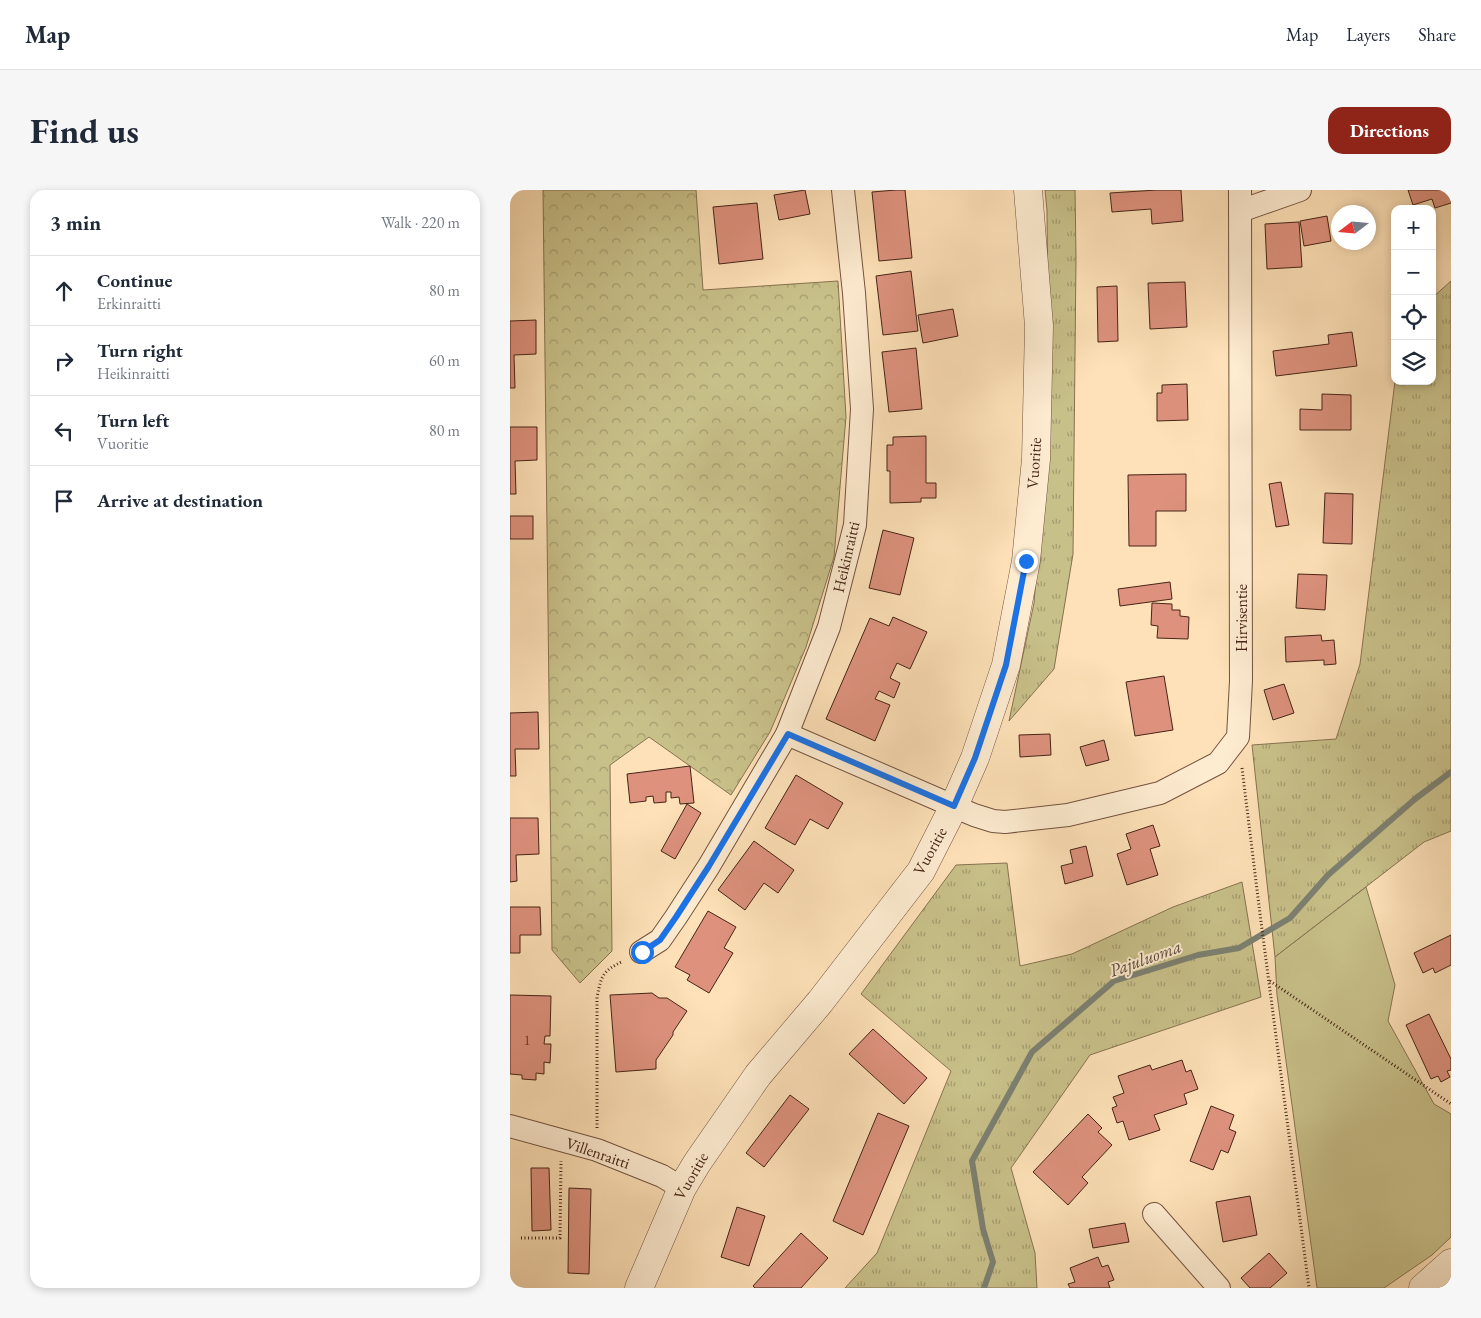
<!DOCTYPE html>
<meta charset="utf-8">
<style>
:root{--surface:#fff;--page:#f6f6f7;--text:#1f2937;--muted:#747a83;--line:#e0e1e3;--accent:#8f2418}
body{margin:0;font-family:"EB Garamond",serif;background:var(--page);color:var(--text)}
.controls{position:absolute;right:15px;top:15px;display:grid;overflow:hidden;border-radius:10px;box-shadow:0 2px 8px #0003}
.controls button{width:45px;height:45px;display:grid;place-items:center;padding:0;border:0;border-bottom:1px solid var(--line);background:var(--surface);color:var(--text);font:25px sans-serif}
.compass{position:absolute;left:821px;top:15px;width:45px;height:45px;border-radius:50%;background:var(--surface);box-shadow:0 2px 8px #0003;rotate:254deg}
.stop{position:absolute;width:15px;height:15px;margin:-11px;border:4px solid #1a73e8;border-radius:50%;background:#fff}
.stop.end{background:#1a73e8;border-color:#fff;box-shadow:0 1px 5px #0008}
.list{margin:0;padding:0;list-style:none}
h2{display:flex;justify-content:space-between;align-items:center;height:65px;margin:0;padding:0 20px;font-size:21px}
h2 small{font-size:16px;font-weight:400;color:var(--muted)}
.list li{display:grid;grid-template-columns:32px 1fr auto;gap:15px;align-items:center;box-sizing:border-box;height:70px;padding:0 20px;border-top:1px solid var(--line)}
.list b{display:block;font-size:19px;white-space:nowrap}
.list p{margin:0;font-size:16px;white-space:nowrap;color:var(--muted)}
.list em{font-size:16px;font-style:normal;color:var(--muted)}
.icon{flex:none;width:28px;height:28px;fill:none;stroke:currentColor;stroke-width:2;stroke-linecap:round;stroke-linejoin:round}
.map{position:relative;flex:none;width:941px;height:1098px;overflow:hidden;border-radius:15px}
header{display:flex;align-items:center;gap:30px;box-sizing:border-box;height:70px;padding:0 25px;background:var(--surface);border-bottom:1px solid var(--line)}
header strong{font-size:24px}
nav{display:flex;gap:28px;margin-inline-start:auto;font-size:18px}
.intro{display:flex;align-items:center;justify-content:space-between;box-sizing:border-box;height:120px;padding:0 30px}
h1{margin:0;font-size:35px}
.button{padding:12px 22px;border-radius:15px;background:var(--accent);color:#fff;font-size:18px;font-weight:700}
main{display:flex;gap:30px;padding:0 30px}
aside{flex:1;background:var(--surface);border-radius:15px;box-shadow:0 2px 8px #0003}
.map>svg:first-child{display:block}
</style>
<header>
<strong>Map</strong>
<nav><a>Map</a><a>Layers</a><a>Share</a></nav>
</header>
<div class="intro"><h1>Find us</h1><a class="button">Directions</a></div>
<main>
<aside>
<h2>3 min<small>Walk · 220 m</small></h2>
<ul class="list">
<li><svg class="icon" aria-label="ahead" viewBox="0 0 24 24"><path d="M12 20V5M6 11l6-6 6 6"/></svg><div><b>Continue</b><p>Erkinraitti</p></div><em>80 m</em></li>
<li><svg class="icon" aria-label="right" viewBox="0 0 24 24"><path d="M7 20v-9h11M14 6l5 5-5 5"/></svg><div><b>Turn right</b><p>Heikinraitti</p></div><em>60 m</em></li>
<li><svg class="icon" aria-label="left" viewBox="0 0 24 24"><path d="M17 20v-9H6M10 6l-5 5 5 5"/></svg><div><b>Turn left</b><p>Vuoritie</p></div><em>80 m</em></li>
<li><svg class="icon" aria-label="arrive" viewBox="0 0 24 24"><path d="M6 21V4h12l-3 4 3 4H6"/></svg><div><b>Arrive at destination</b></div></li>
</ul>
</aside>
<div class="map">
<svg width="941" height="1098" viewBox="0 0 941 1098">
<defs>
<pattern id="grass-tufts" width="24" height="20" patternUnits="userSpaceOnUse" patternTransform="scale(1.25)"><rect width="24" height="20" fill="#c8c089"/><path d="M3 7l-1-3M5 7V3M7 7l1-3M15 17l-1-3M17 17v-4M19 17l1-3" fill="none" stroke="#a49c6f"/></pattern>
<pattern id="forest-crowns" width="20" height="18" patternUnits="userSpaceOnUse" patternTransform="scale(1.25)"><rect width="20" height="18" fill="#c8c089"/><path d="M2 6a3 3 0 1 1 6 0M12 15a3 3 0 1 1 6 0" fill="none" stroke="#a49c6f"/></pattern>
</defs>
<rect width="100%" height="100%" fill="#fee1b8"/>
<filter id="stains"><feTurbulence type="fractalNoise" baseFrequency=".004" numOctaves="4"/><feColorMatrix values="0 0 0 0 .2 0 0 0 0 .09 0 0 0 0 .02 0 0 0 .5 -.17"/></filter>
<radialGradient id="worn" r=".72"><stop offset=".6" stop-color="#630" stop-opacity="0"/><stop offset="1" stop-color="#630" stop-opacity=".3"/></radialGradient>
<g fill="url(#grass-tufts)" stroke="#877250">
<polygon points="535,0 565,0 566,67 563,364 544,479 499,531 524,413 539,233 537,20"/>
<polygon points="941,91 941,641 914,652 765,767 742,555 826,549 850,474 885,191 922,191 922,108"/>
<polygon points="497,673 510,776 562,764 663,717 732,692 751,807 580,865 501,978 525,1063 527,1098 335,1098 367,1063 441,881 351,804 446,675"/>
</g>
<polygon fill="url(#forest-crowns)" stroke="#877250" points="33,0 186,0 193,100 328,91 336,227 324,367 296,457 260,542 221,605 139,547 100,575 102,761 70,793 42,760"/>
<polygon fill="#c8c089" stroke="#877250" points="856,697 885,795 878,831 924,914 941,924 941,1047 922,1065 874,1098 807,1098 767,805 765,767"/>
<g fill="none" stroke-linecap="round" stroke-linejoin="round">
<polyline stroke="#7c8072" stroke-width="6" points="474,1098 483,1072 473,1039 462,971 522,862 604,791 688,765 729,758 780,728 818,685 905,609 941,582"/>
</g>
<g fill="#de927e" stroke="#462416">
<polygon points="295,0 300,24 269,30 264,5"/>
<polygon points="386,0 395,0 402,68 369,71 362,2"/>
<polygon points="647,0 671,0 673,31 642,34 641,19 602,22 600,3"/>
<polygon points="898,0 941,0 941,13 925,18 922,9 903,15"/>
<polygon points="247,13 253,69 209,74 203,17"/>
<polygon points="817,26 821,51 794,56 790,31"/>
<polygon points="789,32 792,77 757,79 755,34"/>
<polygon points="401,81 408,141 373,145 366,86"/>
<polygon points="675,92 677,137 640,139 638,93"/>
<polygon points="607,96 608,151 588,152 587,97"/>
<polygon points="443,119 448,146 413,153 408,125"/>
<polygon points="26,130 26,164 4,165 5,198 0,198 0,131"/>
<polygon points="842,142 847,176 766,186 763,161 819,154 818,145"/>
<polygon points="406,158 412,219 379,222 372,162"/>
<polygon points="677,194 678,230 647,231 647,203 652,203 652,195"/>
<polygon points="812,204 841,205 841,240 790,240 790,219 812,220"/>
<polygon points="0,237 27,237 27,270 5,271 6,304 0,304"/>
<polygon points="416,246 416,293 426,293 426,308 411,308 411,312 380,313 380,281 377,281 377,255 383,255 383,247"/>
<polygon points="676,284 676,321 646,321 646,356 619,356 618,285"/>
<polygon points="771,292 779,335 766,337 759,294"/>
<polygon points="815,303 843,304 842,354 813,353"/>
<rect x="0" y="326" width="23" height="23"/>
<polygon points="373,340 404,348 390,405 359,398"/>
<polygon points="788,384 817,385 815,420 786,418"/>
<polygon points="660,392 662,409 610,416 608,399"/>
<polygon points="642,413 662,414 662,420 670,420 670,426 679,427 678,449 647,448 648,436 641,435"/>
<polygon points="383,427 417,442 400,479 387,473 380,488 390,493 384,508 369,501 365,509 380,515 365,551 316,529 360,428 379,436"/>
<polygon points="811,445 812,451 824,450 826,474 814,475 814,470 776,472 775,447"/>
<polygon points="654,486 663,540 625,546 616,492"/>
<polygon points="774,494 784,523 763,530 754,500"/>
<polygon points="28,522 29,559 5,559 6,586 0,586 0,523"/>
<polygon points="540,544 541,565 510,567 509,545"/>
<polygon points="594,550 599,570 576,576 570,557"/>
<polygon points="180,576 184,613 170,614 169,607 161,608 161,602 156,602 156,612 144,613 143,606 136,607 136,611 120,613 117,584"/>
<polygon points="286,585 333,613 318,639 300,629 285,655 255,638"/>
<polygon points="177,614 191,623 165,669 151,661"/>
<polygon points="0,628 28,628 29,664 6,665 7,691 0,692"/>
<polygon points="643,635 650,656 640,659 648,685 617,695 607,664 621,659 616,644"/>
<polygon points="244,651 284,680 268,703 254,693 235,720 208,700"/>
<polygon points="576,656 583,686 555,694 551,676 563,673 560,660"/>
<polygon points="0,717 30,717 31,745 10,745 10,763 0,763"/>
<polygon points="198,721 226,737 214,758 223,763 199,803 177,790 180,785 165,777"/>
<polygon points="941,745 941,775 925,783 923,778 913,783 904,763"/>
<polygon points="142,803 149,808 157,808 177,821 163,842 163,845 146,870 146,879 106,882 100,805"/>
<polygon points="0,805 41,806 40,846 35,846 34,854 41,854 40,873 34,872 34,884 26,883 26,890 12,889 12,885 0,884"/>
<polygon points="919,824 941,869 941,880 937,881 940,887 931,892 928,886 921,889 896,835"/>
<polygon points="363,839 417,888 394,914 339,864"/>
<polygon points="672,870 676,882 681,880 688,899 674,904 677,914 644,925 650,940 619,950 613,931 607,933 602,918 607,916 603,907 614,903 608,886 640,875 642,880"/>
<polygon points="280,905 299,919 254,977 236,963"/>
<polygon points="701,916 724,925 719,939 726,942 718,963 711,960 703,980 680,971"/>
<polygon points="368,923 399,936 353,1045 323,1031"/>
<polygon points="578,924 592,938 588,942 602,955 572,987 578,993 558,1015 523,982"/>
<polygon points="21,978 39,978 41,1040 22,1041"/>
<polygon points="59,998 81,999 79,1084 58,1083"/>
<polygon points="740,1006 747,1045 713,1052 706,1012"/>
<polygon points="227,1017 255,1026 239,1076 211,1067"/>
<polygon points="615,1033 619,1052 583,1058 579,1039"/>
<polygon points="291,1043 318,1068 291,1098 245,1098 243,1096"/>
<polygon points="759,1063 777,1083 760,1098 740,1098 731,1088"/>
<polygon points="588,1067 592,1077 598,1075 604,1090 598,1092 600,1098 560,1098 558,1094 565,1092 560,1078"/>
</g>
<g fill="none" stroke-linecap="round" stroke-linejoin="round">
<g stroke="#74533e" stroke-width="24">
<g id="minor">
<polyline points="333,0 344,103 352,219 345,335 319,437 277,544 464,625 483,631 495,632 558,625 650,603 708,573 728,547 731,491 730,0"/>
<polyline points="730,21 790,0"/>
<polyline points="131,762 150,750 166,727 199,676 277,544"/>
<polyline points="0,936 87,960 152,986 172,998"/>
<polyline points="644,1024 709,1098"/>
</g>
</g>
<g stroke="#74533e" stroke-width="29">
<g id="tertiary">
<polyline points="129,1098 172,998 187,973 248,885 310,812 411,681 444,616 465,568 496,475 516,371 526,269 529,136 518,0"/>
<polyline points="913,1098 941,1073"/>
</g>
</g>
<g stroke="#462416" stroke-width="3" stroke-dasharray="1 2.5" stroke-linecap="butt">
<polyline points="732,578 750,724 799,1098"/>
<polyline points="760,791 941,914"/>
<path d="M87,938V807C92,784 92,782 113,771"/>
<polyline points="11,1048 50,1048 51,971"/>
</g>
<use href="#minor" stroke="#feecd1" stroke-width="22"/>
<use href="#tertiary" stroke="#feecd1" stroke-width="28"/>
</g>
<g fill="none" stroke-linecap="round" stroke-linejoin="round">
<polyline stroke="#1a73e8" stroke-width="6" points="132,762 150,750 166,727 199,676 278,544 444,616 465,568 496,475 516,371"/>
</g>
<g text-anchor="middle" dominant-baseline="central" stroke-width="4" stroke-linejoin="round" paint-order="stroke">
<g font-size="14" fill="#6c4030">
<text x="17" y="850">1</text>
</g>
<g font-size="16" fill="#462416" stroke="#feecd1">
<text transform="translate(524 273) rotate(-86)">Vuoritie</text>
<text transform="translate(336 367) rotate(-77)">Heikinraitti</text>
<text transform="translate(731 428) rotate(-90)">Hirvisentie</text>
<text transform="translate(420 661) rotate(-61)">Vuoritie</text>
<text transform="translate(88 963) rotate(19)">Villenraitti</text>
<text transform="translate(181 986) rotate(-60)">Vuoritie</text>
</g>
<g font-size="18" font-style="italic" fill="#5c4a3c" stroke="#feecd1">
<text transform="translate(635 768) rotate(-20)">Pajuluoma</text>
</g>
</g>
<rect width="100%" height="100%" filter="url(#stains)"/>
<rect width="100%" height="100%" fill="url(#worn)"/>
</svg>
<div class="controls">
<button>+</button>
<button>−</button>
<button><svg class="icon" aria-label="locate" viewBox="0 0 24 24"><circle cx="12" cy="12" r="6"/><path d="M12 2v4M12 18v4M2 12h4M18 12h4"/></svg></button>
<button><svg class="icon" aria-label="layers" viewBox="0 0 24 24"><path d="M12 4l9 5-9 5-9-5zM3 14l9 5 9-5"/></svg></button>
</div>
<svg class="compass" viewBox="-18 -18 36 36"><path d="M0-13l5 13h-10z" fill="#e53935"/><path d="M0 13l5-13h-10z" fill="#747a83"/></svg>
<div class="stop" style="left:132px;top:762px"></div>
<div class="stop end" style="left:516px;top:371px"></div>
</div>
</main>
